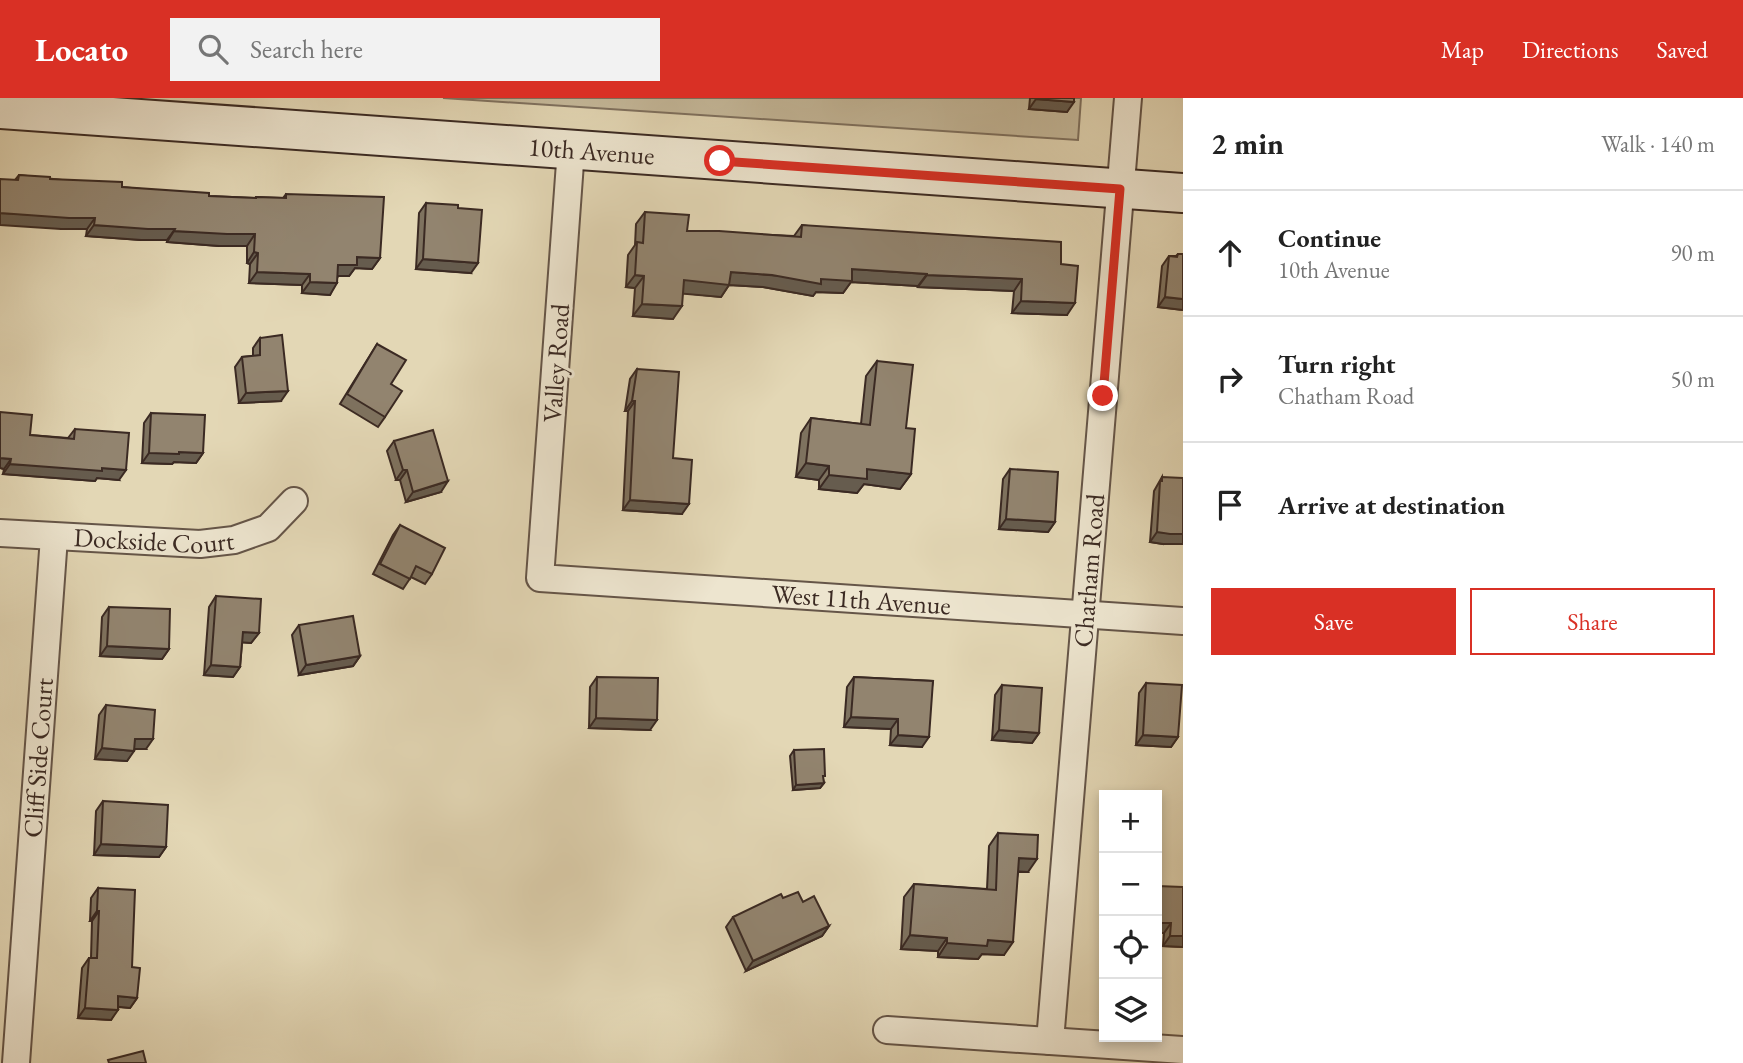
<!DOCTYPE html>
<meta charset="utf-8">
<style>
:root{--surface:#fff;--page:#f2f2f2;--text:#222;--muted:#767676;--line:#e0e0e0;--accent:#d93025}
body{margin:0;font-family:"EB Garamond",serif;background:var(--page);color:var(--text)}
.controls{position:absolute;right:21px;bottom:21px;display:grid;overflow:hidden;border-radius:0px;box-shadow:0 4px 10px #0003}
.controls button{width:63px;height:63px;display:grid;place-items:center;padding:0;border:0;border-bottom:2px solid var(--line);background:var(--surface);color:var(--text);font:35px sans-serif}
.stop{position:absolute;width:21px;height:21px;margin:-16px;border:5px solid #d93025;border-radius:50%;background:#fff}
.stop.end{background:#d93025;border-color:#fff;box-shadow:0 2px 7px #0008}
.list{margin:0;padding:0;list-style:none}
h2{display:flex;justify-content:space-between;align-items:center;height:91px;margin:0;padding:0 28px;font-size:30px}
h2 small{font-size:23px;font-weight:400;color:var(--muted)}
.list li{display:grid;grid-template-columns:46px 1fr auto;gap:21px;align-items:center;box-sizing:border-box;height:126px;padding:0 28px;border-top:2px solid var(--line)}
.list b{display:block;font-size:26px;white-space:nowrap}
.list p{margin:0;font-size:23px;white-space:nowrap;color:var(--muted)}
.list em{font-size:23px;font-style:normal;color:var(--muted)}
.actions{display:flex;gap:14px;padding:21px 28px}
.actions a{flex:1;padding:16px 0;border:2px solid var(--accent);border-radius:0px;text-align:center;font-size:24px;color:var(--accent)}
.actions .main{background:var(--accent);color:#fff}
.icon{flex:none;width:38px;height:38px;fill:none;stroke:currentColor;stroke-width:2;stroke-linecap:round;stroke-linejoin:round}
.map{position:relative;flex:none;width:1183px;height:965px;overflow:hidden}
header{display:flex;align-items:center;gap:42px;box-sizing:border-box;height:98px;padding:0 35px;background:var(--accent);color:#fff}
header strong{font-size:33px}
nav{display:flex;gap:38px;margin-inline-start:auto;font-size:24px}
.search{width:490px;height:63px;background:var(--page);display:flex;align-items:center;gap:18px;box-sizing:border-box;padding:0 24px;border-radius:0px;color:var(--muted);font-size:26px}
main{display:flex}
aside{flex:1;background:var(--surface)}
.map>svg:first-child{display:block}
</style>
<header>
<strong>Locato</strong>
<div class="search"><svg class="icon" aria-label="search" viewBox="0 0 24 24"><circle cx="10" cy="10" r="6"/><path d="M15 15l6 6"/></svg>Search here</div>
<nav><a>Map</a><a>Directions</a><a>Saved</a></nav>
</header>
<main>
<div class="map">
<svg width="1183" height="965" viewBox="0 0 1183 965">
<rect width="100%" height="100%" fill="#e3d7b5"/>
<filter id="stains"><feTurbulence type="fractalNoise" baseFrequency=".00286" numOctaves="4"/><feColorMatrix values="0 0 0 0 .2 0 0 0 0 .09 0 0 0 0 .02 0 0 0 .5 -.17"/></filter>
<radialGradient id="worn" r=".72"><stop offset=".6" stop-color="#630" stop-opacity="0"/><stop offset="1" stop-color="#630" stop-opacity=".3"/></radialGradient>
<polygon fill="#c6ba9c" stroke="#807260" stroke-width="2" points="443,0 1081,0 1078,42"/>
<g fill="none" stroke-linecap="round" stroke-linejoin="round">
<g stroke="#655548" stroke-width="30">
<g id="street">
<path id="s1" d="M571,51L540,480L1183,523"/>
<path id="s2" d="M0,435L200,446L234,442L268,430L294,403"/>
<polyline points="887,932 1183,952"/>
<path id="s3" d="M1050,943L1128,0"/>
<path id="s4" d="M16,965L54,439"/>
</g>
</g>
<g stroke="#3b2a23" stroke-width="42">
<g id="secondary">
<path id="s5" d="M0,11L1183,95"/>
</g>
</g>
<use href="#street" stroke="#ede5cf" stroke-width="26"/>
<use href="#secondary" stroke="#ede5cf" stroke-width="38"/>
</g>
<g fill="#7e725f" stroke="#3b2a23" stroke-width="2">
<polygon points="1030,0 1074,0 1067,14 1029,11"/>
<polygon points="19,77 122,89 209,98 255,100 256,99 283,100 286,96 380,160 372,171 355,170 349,178 338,178 330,197 302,195 302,187 249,185 250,166 247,165 247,148 219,148 167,144 167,142 141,142 86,138 87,131 61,131 15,82"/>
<polygon points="426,105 471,175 416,171 419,115"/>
<polygon points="645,114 687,133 794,138 802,127 1061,166 1067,217 1012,215 1014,193 918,189 918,188 851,184 843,195 816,194 813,198 763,189 729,187 721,199 683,195 673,221 633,218 635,190 626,189 628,157 635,147 636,126"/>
<polygon points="1178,156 1183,156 1183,212 1158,209 1162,168 1169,158 1176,158"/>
<polygon points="260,240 281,303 239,305 235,269 242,259 253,258 253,250"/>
<polygon points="377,246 391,286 385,319 378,329 340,306"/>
<polygon points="877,263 906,330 911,376 900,391 864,386 857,395 819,391 819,382 796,379 801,335 811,320 861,326 866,278"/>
<polygon points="637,271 673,360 682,416 623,412 628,313 625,313 630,281"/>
<polygon points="0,315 30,337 68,340 75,331 119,382 97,380 95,383 3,376 4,371 0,370"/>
<polygon points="151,315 203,355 196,365 174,364 172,366 142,365 144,325"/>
<polygon points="394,343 441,394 406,404 400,382 396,382 387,353"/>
<polygon points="1010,371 1055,424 1048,434 999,431 1003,381"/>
<polygon points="1162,379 1163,446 1150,444 1154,393"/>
<polygon points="400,427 432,476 425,486 411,479 403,491 373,476 393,437"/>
<polygon points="216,498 259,535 251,545 242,544 240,569 233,579 204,577 209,509"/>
<polygon points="109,509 169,551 162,561 100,558 102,519"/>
<polygon points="299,527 360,558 353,568 299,577 292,537"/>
<polygon points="597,579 650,632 589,630 590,589"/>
<polygon points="854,579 933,583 922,649 890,647 891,631 844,629 847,589"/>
<polygon points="1146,585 1178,639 1171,649 1136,647 1139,595"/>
<polygon points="1002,587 1039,635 1032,645 992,642 995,597"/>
<polygon points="106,607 146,651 134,651 127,663 95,661 99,617"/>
<polygon points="794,652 823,681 824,685 820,690 793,692 790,658"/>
<polygon points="103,703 166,749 159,759 94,757 96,713"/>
<polygon points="998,735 1028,774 1018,774 1004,857 982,856 978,861 938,859 938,853 901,851 904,799 914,786 987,791 989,748"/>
<polygon points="1157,788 1183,849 1163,848 1164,835 1157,835"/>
<polygon points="98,790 132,869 137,900 130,910 118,909 111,922 78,920 82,870 89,860 91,860 92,823 90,823 91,800"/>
<polygon points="783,800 803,804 829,828 822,838 746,873 726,829 733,819"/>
</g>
<g fill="#665c4e" stroke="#3b2a23" stroke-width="2">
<polygon points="1036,1 1074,4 1067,14 1029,11"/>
<polygon points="0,115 95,120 87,131 61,131 0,127"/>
<polygon points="94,127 175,131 167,142 141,142 86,138"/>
<polygon points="174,133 255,136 247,148 219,148 167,144"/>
<polygon points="254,154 258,155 250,166 247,165"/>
<polygon points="357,159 380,160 372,171 355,170 349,178 330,178 338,167"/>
<polygon points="423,161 478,165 471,175 416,171"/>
<polygon points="852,171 927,176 918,188 851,184 843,195 816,194 813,198 763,189 729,187 721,199 675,195 684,182 731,174 821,181"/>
<polygon points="257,174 310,176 302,187 249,185"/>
<polygon points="635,177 644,178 635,190 626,189"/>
<polygon points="927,177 1022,181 1014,193 918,189"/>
<polygon points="310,184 337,185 330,197 302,195"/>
<polygon points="1165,199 1183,201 1183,212 1158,209"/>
<polygon points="1021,203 1075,205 1067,217 1012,215"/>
<polygon points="642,206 682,208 673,221 633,218"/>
<polygon points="288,293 281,303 239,305 246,295"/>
<polygon points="632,303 635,303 628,313 625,313"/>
<polygon points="179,354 203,355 196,365 174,364 172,366 142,365 149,355"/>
<polygon points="0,360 11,361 4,371 0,370"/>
<polygon points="806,365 829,368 819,382 796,379"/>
<polygon points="10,366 102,370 126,372 119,382 97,380 95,383 3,376"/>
<polygon points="867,371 911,376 900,391 864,386 857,395 819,391 829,377"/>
<polygon points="403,372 407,372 400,382 396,382"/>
<polygon points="448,383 441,394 406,404 413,394"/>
<polygon points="630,402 689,406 682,416 623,412"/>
<polygon points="1006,421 1055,424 1048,434 999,431"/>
<polygon points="1157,434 1183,436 1183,446 1163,446 1150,444"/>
<polygon points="243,534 259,535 251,545 236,544"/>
<polygon points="107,548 169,551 162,561 100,558"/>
<polygon points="360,558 353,568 299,577 306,567"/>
<polygon points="211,567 240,569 233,579 204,577"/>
<polygon points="851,619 898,621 891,631 844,629"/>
<polygon points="596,620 657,622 650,632 589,630"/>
<polygon points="999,632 1039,635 1032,645 992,642"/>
<polygon points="898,637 929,639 922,649 890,647"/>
<polygon points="1143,637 1178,639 1171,649 1136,647"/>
<polygon points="135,641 153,641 146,651 128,651"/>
<polygon points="102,650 134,653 127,663 95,661"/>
<polygon points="824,685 820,690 793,692 796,687"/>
<polygon points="101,746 166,749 159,759 94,757"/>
<polygon points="1019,760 1037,761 1028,774 1010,773"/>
<polygon points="97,813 99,813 92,823 90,823"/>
<polygon points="1157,825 1171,825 1164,835 1157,835"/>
<polygon points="829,828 822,838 746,873 753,863"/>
<polygon points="910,837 947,840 938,853 901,851"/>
<polygon points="1170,838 1183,838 1183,849 1163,848"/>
<polygon points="988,842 1013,844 1004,857 982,856 978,861 938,859 947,845"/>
<polygon points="118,898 137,900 130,910 111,908"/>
<polygon points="85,910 118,912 111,922 78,920"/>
</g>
<g fill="#92846f" stroke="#3b2a23" stroke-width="2">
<polygon points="1036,0 1074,0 1074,4 1036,1"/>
<polygon points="19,77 50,79 50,81 122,84 122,89 209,95 209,98 256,100 256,99 286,100 286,96 384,99 380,160 357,159 357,167 338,167 337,185 310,184 310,176 257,174 258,155 254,154 255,136 227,136 174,133 175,131 148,131 94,127 95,120 69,120 0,115 0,81 18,82"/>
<polygon points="426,105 458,107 458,110 482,112 478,165 423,161"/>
<polygon points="645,114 689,117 687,133 719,133 801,139 802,127 1061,144 1061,166 1078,168 1075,205 1021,203 1022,181 927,177 927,176 852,171 852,183 821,181 821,186 772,177 731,174 729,187 684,182 682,208 642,206 644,178 635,177 637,144 643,145"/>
<polygon points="1178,156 1183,156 1183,201 1165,199 1169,158 1177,159"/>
<polygon points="282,237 288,293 246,295 242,259 260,257 260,240"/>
<polygon points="377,246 406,262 391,286 402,293 385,319 347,296"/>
<polygon points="877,263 913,267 906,330 915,331 911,376 867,371 867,381 829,377 829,368 806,365 811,320 870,327"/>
<polygon points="637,271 679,274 673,360 692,362 689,406 630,402 635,303 632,303"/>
<polygon points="0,314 32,317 30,337 74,341 75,331 129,335 126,372 102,370 102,373 10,366 11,361 0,360"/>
<polygon points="151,315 205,317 203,355 179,354 179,356 149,355"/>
<polygon points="433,332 448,383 413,394 407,372 403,372 394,343"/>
<polygon points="1010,371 1058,374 1055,424 1006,421"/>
<polygon points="1162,379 1183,380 1183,436 1170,436 1157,434 1160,383 1162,383"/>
<polygon points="400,427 445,450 432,476 416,468 410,481 380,466"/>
<polygon points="216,498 261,501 259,535 243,534 240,569 211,567"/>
<polygon points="109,509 170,511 169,551 107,548"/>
<polygon points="353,518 360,558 306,567 299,527"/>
<polygon points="597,579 658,580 657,622 596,620"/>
<polygon points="854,579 933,583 929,639 898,637 898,621 851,619"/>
<polygon points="1146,585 1182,587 1178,639 1143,637"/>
<polygon points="1002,587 1042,590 1039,635 999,632"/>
<polygon points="106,607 155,612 153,641 135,641 134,653 102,650"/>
<polygon points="824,651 825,678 823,678 824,685 796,687 794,652"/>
<polygon points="103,703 168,707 166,749 101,746"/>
<polygon points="998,735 1038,737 1037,761 1019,760 1013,844 988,842 987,848 947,845 947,840 910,837 914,786 996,792"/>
<polygon points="1157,788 1183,789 1183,838 1170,838 1171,825 1157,825"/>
<polygon points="98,790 135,792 132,869 140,870 137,900 118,898 118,912 85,910 89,860 97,860 99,813 97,813"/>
<polygon points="798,794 803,804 814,798 829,828 753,863 733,819 781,796 783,800"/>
<polygon points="143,953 146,965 109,965 108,962"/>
</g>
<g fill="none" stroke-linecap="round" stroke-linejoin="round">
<polyline stroke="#d93025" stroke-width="9" points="720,63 1120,91 1103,298"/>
</g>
<g text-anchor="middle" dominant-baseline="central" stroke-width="6" stroke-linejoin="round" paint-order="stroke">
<g font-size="26" fill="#3b2a23" stroke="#ede5cf">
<text stroke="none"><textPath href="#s5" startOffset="593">10th Avenue</textPath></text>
<text transform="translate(556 265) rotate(-86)">Valley Road</text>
<text stroke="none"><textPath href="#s2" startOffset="154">Dockside Court</textPath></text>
<text stroke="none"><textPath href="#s3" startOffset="472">Chatham Road</textPath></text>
<text stroke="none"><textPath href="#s1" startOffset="752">West 11th Avenue</textPath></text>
<text stroke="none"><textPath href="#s4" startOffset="306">Cliff Side Court</textPath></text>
</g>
</g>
<rect width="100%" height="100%" filter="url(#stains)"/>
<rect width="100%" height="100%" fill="url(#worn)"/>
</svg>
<div class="controls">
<button>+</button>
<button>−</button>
<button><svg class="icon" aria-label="locate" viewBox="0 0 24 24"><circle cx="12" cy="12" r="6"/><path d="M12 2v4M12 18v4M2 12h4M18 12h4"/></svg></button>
<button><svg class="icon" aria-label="layers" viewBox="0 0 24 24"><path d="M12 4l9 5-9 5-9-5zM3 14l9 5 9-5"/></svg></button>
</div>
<div class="stop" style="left:720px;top:63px"></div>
<div class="stop end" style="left:1103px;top:298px"></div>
</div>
<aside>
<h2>2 min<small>Walk · 140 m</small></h2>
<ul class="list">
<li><svg class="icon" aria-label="ahead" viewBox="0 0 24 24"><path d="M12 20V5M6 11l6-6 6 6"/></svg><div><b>Continue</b><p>10th Avenue</p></div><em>90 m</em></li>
<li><svg class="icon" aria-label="right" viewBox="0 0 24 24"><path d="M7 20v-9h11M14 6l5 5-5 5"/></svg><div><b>Turn right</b><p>Chatham Road</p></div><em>50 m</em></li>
<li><svg class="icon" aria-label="arrive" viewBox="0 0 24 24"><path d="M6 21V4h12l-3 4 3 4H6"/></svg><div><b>Arrive at destination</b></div></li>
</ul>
<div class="actions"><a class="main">Save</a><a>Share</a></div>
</aside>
</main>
